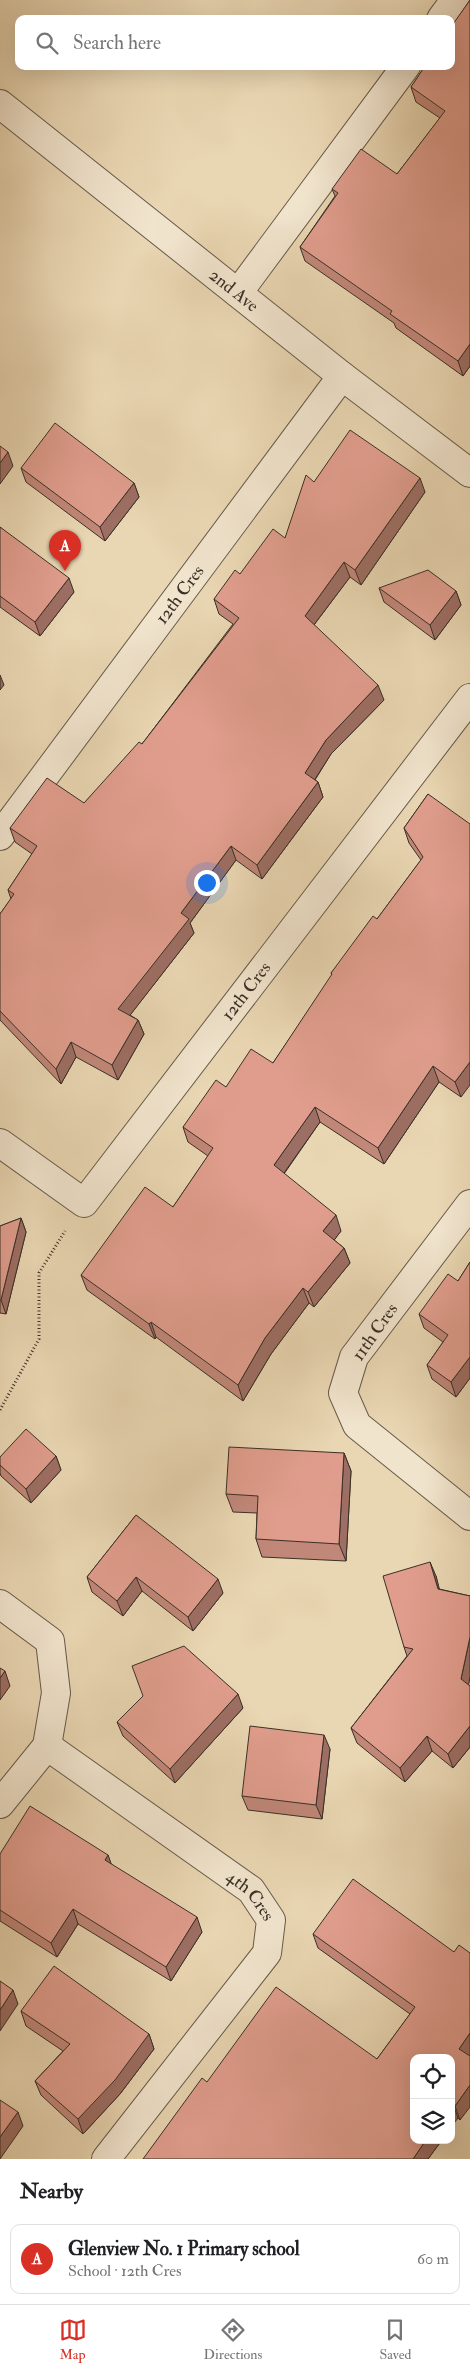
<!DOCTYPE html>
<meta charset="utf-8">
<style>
:root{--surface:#fff;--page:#f2f2f2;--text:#202124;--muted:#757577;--line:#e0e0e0;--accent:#d93025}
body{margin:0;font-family:"IM FELL Double Pica",serif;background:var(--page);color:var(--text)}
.controls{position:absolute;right:15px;bottom:15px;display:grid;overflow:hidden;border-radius:10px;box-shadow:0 5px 20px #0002}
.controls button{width:45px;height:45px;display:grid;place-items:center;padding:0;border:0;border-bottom:1px solid var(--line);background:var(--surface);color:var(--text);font:25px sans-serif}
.you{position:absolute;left:206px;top:882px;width:18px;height:18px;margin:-12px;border:4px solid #fff;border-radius:50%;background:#1a73e8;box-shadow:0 0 0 8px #1a73e833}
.badge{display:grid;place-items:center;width:32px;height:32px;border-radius:50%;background:var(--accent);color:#fff;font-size:16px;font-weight:700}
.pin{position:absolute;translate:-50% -41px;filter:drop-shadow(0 1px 2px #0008)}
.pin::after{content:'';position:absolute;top:26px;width:18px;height:15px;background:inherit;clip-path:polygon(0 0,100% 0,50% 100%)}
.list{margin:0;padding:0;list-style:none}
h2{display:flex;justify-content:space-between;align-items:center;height:65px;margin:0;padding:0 20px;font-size:21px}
h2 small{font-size:16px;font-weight:400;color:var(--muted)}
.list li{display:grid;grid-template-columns:32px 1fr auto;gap:15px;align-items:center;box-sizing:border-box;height:70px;margin:0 10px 10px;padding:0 10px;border:1px solid var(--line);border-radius:10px}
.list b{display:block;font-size:19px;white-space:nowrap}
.list p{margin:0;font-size:16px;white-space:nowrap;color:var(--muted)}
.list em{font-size:16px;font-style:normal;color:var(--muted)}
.icon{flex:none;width:28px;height:28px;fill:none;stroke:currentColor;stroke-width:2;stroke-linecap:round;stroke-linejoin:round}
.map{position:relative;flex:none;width:470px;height:2159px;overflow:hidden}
.search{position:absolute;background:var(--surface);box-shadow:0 5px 20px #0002;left:15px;right:15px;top:15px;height:55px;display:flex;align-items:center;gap:12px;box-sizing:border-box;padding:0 18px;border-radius:10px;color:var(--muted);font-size:19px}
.sheet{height:145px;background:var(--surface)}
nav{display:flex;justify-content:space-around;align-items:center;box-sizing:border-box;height:70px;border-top:1px solid var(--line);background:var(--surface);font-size:14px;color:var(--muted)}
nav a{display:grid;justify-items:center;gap:2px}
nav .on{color:var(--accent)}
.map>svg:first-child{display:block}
</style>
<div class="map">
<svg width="470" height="2159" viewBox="0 0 470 2159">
<rect width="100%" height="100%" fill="#e9d6b2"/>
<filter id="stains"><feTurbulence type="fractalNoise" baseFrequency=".004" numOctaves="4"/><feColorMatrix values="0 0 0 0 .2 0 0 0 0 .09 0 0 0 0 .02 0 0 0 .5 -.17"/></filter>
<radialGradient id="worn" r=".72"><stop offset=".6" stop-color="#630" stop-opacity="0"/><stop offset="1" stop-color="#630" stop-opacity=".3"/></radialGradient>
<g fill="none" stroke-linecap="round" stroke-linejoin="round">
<g stroke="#665a4a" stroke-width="30">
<g id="street">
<polyline points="441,19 455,0"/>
<path id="s1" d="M0,104L342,376L470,473"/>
<polyline points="238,293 406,66"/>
<path id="s2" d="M0,836L342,376"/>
<path id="s3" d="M0,1143L84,1203L470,698"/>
<polyline points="470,1204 354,1357 343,1393 357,1425 470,1516"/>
<polyline points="0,1604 50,1641 56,1693 47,1746"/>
<path id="s4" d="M0,1804L47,1746L251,1890L271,1920L267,1953L106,2159"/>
</g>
</g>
<polyline stroke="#3a3027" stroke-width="3" stroke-dasharray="1 2.5" stroke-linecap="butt" points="0,1410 39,1339 39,1273 65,1231"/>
<use href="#street" stroke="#f1e4cd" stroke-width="28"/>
</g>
<g fill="#c18779" stroke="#3a3027">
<polygon points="470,0 470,366 463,376 396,328 394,323 305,261 300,247 335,196 332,189 397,174 440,118 416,102 411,87"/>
<polygon points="21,468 134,483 139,497 105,541 26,482"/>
<polygon points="314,482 425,492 361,585 350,577 314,625 384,700 331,754 315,780 318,782 323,797 262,879 236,860 190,923 194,933 130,1015 138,1020 144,1034 118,1080 76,1057 61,1084 0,1020 0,914 11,899 8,890 32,854 15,842 10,828 84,803 142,744 233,624 219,614 214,599 240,574 285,538"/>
<polygon points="0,527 74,592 40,636 0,607"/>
<polygon points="379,588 456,591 461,605 435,640 384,602"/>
<polygon points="428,794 461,1097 439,1082 384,1164 320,1122 284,1174 341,1231 334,1240 344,1248 350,1263 314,1307 309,1303 271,1354 243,1401 156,1337 155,1339 87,1290 81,1275 173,1207 208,1156 188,1142 183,1127 226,1087 273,1063 332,976 331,973 377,919 421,860 409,843 404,828"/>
<polygon points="21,1218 26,1232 6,1314 0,1313 0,1226"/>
<polygon points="470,1262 470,1378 456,1397 432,1379 427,1365 443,1342 424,1328 419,1314 458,1281"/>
<polygon points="344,1453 351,1471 346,1561 262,1557 256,1539 257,1513 233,1512 226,1494"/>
<polygon points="56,1456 61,1470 31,1503 1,1476 0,1473 0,1457"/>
<polygon points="136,1515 223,1593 193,1631 142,1591 123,1616 92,1592 87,1577"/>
<polygon points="436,1576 439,1589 470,1596 470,1677 468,1685 470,1686 470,1747 453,1768 432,1751 405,1782 357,1743 351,1728 407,1656 404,1647"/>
<polygon points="243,1708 175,1783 123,1736 117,1722"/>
<polygon points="330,1749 322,1819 248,1810 242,1796"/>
<polygon points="0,1854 108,1855 111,1864 202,1932 171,1981 78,1924 57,1957 0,1921"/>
<polygon points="313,1934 454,1952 470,1953 470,2055 469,2056 460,2120 458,2118 414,2140 442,2140 428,2159 207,2082 377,2059 410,2014 318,1948"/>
<polygon points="21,2011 149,2034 154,2049 120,2094 83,2134 41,2095 35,2081 63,2051 26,2026"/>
</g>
<g fill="#9d6e63" stroke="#3a3027">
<polygon points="470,344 470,366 463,376 458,361"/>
<polygon points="8,452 13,466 0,484 0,463"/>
<polygon points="420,478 425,492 361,585 355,570"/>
<polygon points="134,483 139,497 105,541 100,527"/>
<polygon points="344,562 350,577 310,630 305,616"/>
<polygon points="69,578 74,592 40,636 35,622"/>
<polygon points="456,591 461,605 435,640 430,625"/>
<polygon points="0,675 4,685 0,690"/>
<polygon points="378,685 384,700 331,754 310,787 305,773 326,740"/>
<polygon points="318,782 323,797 262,879 257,865"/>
<polygon points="231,846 236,860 190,923 194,933 124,1023 118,1009 181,913"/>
<polygon points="138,1020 144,1034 118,1080 112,1065"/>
<polygon points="71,1042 76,1057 61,1084 56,1069"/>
<polygon points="470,1062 470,1085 461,1097 455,1082"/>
<polygon points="433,1066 439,1082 384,1164 378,1148"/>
<polygon points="315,1107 320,1122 279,1180 274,1165"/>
<polygon points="336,1215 341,1231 329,1247 323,1231"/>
<polygon points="21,1218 26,1232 6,1314 1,1300"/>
<polygon points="344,1248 350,1263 314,1307 308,1292"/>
<polygon points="303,1288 309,1303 271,1354 243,1401 238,1385 265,1338"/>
<polygon points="151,1322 156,1337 155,1339 149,1324"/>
<polygon points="470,1357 470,1378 456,1397 451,1382"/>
<polygon points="344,1453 351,1471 346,1561 339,1544"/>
<polygon points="56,1456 61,1470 31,1503 26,1489"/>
<polygon points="430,1562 436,1576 443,1603 438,1589"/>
<polygon points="136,1577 142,1591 123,1616 117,1601"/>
<polygon points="218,1579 223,1593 193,1631 188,1617"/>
<polygon points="470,1637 470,1677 467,1694 461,1679"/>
<polygon points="5,1671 10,1686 0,1700 0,1678"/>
<polygon points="238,1694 243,1708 175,1783 170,1769"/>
<polygon points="470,1726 470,1747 453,1768 448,1754"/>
<polygon points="324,1735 330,1749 322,1819 316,1805"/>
<polygon points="427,1736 432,1751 405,1782 400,1768"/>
<polygon points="108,1855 113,1869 105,1860"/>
<polygon points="73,1909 78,1924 57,1957 51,1943"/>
<polygon points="197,1917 202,1932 171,1981 166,1967"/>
<polygon points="13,1990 18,2004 0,2031 0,2010"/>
<polygon points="470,2033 470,2055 464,2063 459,2049"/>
<polygon points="149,2034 154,2049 120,2094 83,2134 78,2119"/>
<polygon points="470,2085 470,2107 460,2120 455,2106"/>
<polygon points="453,2104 458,2118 451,2127 451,2106"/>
<polygon points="18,2112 23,2126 0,2159 0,2137"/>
<polygon points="426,2140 442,2140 428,2159 413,2159"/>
</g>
<g fill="#e09d8d" stroke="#3a3027">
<polygon points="470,0 470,344 458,361 390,314 392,311 300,247 338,193 332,189 361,149 397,174 445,111 411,87 425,66 451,66 451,27"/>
<polygon points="55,423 134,483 100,527 21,468"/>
<polygon points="350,430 420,478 355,570 344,562 305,616 378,685 326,740 305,773 318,782 257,865 231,846 181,913 189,919 118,1009 138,1020 112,1065 71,1042 56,1069 0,1011 0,914 14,894 8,890 37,846 10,828 47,778 84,803 139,742 142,744 239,618 214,599 235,570 240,574 273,529 285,538 306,475 314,482"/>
<polygon points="0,446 8,452 0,463"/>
<polygon points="0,527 69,578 35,622 0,596"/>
<polygon points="428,570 456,591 430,625 379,588"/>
<polygon points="428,794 470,824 470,1062 455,1082 433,1066 378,1148 315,1107 274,1165 336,1215 323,1231 344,1248 308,1292 303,1288 265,1338 238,1385 151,1322 149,1324 81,1275 145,1187 173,1207 213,1148 183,1127 216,1080 226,1087 251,1049 273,1063 332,974 331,973 373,916 377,919 423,857 404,828"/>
<polygon points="21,1218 1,1300 0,1300 0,1226"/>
<polygon points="470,1262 470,1357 451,1382 427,1365 448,1335 419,1314 448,1274 458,1281"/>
<polygon points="26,1429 56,1456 26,1489 0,1465 0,1457"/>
<polygon points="229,1447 344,1453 339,1544 256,1539 258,1496 226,1494"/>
<polygon points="136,1515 218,1579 188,1617 136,1577 117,1601 87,1577"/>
<polygon points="430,1562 438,1589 470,1596 470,1637 461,1679 470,1686 470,1726 448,1754 427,1736 400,1768 351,1728 413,1649 404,1647 383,1576"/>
<polygon points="184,1646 238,1694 170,1769 117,1722 143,1696 132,1666"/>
<polygon points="0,1668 5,1671 0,1678"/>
<polygon points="250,1726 324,1735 316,1805 242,1796"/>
<polygon points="30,1806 108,1855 105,1860 197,1917 166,1967 73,1909 51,1943 0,1910 0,1854"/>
<polygon points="353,1879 454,1952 459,1945 470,1953 470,2033 459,2049 470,2056 470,2085 455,2106 453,2104 451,2106 451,2058 414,2058 414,2140 426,2140 413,2159 143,2159 202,2078 207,2082 276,1987 377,2059 415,2007 313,1934"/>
<polygon points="54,1966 149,2034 115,2080 78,2119 35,2081 70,2044 21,2011"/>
<polygon points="0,1981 13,1990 0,2010"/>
<polygon points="0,2100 18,2112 0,2137"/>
</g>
<g text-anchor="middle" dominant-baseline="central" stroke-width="4" stroke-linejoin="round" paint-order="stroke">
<g font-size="18" fill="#3a3027" stroke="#f1e4cd">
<text stroke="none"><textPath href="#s1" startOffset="299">2nd Ave</textPath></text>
<text stroke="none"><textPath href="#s2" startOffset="301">12th Cres</textPath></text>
<text stroke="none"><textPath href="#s3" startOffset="370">12th Cres</textPath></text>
<text transform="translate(375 1332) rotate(-55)">11th Cres</text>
<text stroke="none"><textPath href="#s4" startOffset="328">4th Cres</textPath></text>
</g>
</g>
<rect width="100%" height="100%" filter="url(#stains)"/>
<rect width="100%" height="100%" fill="url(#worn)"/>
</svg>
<div class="controls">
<button><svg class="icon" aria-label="locate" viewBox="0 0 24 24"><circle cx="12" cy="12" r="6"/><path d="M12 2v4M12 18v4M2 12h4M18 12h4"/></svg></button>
<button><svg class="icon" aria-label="layers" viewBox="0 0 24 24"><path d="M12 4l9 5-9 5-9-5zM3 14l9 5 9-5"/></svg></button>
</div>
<div class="you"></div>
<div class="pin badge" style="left:65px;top:571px">A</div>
<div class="search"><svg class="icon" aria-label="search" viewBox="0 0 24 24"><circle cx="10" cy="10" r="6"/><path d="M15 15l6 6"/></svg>Search here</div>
</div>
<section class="sheet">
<h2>Nearby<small></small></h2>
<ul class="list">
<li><span class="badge">A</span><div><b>Glenview No. 1 Primary school</b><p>School · 12th Cres</p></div><em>60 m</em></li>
</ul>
</section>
<nav>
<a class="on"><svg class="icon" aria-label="map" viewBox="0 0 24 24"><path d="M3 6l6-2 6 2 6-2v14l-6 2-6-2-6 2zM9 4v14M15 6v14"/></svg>Map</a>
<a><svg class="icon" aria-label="directions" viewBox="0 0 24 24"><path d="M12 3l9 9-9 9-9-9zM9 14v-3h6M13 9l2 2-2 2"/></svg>Directions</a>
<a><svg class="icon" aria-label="saved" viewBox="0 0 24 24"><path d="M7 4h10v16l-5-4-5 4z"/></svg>Saved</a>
</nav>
